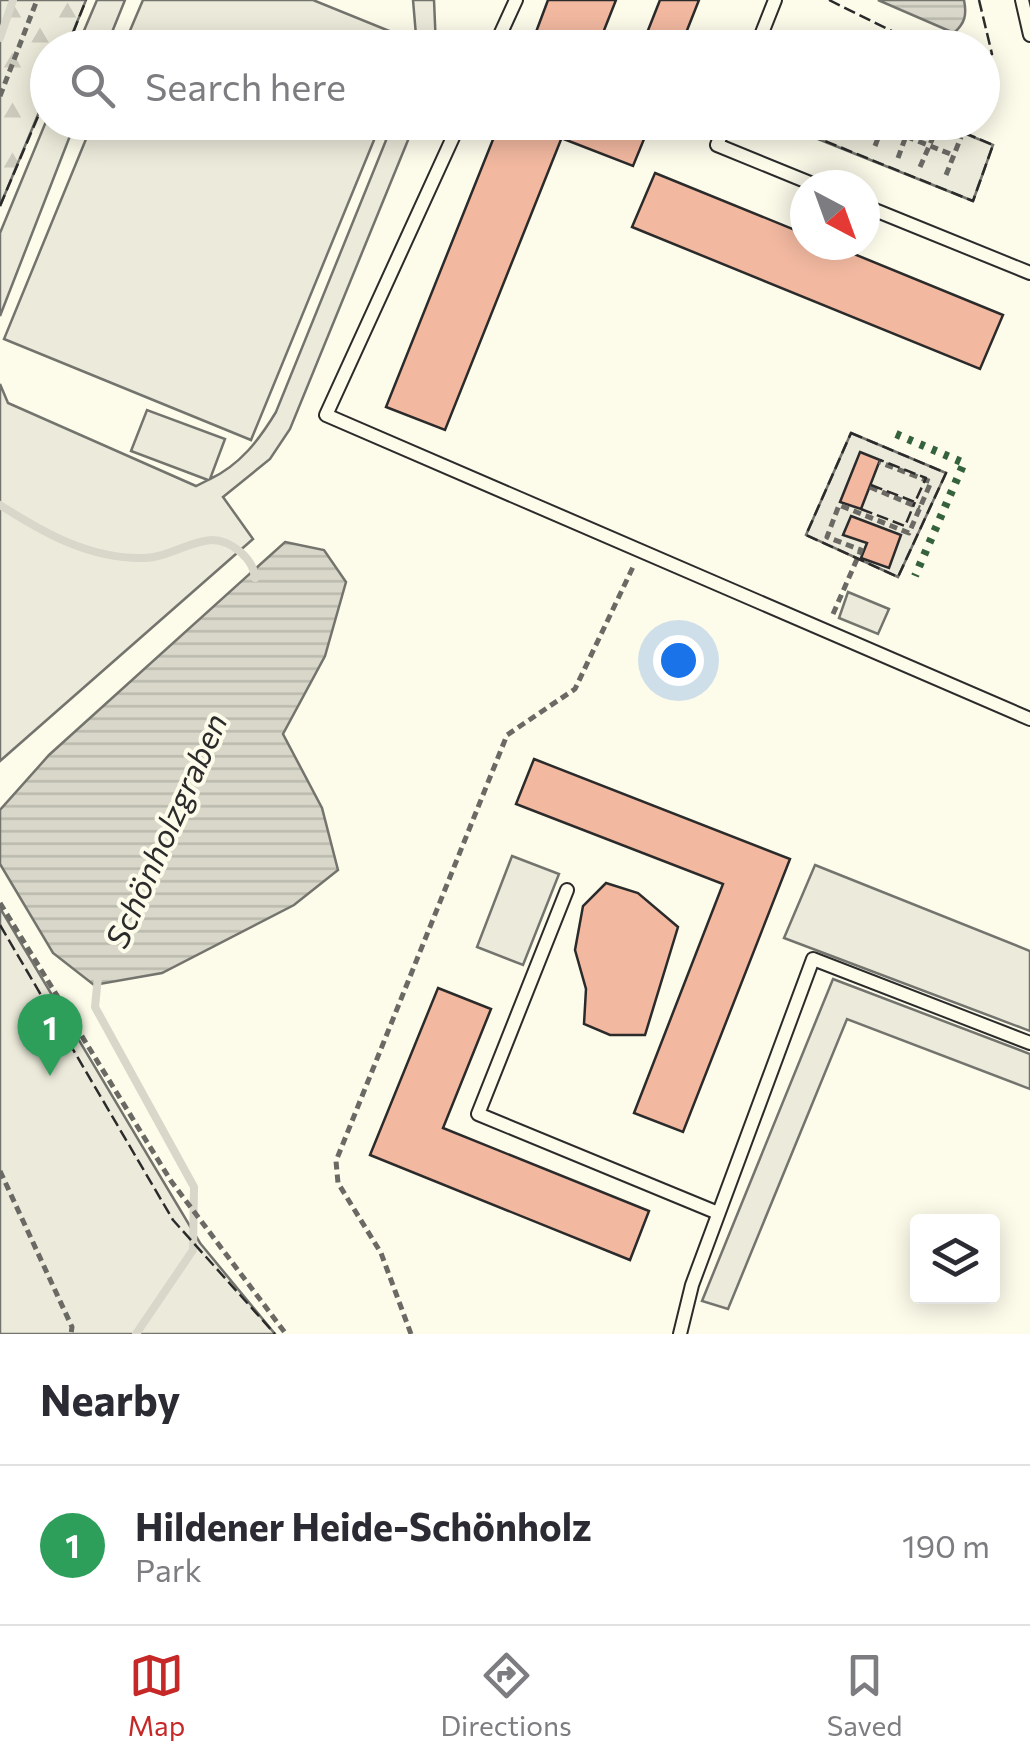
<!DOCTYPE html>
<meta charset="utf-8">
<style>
:root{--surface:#fff;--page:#f7f7f7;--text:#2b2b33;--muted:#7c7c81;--line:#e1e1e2;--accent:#c62828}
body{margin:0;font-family:Commissioner,sans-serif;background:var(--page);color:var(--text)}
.controls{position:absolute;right:30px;bottom:30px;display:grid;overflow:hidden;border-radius:10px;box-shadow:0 5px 25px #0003}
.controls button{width:90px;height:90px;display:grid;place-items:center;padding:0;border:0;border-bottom:2px solid var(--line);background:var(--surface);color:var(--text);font:50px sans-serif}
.compass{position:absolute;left:790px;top:170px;width:90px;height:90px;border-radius:50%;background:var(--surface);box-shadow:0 5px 25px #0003;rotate:139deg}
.you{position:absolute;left:678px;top:660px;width:35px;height:35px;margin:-25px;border:8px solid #fff;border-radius:50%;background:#1a73e8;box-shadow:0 0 0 15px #1a73e833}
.badge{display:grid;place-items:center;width:65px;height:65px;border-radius:50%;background:var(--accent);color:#fff;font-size:32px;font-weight:700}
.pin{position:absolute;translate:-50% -82px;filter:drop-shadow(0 2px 5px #0008)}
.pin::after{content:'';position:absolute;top:52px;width:35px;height:30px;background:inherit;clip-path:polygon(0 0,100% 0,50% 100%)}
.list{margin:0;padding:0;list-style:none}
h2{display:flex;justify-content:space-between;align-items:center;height:130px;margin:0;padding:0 40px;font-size:42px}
h2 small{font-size:32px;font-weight:400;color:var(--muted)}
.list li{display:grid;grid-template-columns:65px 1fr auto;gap:30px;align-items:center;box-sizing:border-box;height:160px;padding:0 40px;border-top:2px solid var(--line)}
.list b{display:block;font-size:38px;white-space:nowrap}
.list p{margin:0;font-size:32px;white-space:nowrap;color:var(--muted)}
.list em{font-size:32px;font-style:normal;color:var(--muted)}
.icon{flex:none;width:55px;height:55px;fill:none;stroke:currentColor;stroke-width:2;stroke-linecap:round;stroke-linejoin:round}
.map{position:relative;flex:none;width:1030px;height:1334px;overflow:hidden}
.search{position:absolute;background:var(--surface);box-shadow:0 5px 25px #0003;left:30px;right:30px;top:30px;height:110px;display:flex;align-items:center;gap:25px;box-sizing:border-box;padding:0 35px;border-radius:55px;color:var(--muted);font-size:38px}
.sheet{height:290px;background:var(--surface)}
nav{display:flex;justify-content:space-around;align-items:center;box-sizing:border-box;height:140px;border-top:2px solid var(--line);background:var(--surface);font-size:28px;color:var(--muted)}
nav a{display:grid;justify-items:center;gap:5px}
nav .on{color:var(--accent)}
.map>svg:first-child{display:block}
</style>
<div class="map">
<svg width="1030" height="1334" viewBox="0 0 1030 1334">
<defs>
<pattern id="forest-firs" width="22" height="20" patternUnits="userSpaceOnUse" patternTransform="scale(2.5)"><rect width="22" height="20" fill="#ecebdb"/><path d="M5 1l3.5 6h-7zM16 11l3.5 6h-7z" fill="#cbcabc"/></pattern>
<pattern id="water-rules" width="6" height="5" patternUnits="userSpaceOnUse" patternTransform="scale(2.5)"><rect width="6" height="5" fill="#d8d7c9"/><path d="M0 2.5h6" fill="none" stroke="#bab9ad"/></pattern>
</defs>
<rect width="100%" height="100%" fill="#fdfbea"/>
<polygon fill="url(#forest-firs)" stroke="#74746e" stroke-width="2.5" points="0,0 86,0 67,47 48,48 47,93 0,206"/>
<g fill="#ecebdb" stroke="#74746e" stroke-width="2.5">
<polygon points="97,0 125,0 106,47 77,47"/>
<polygon points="143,0 313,0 414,41 412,48 123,47"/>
<polygon points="413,0 434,0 436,47 417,47"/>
<polygon points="47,119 75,123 0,316 0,233"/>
<polygon points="93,122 381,123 251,440 4,339"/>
<path d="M393,123H415L290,429L270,459L223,497L253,539L0,761V384L8,403L196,486L208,480L131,451L147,410L225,439L210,479C240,465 259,440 276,412Z"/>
<polygon points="778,123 939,123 993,145 973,201"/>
<polygon points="851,433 946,473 898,577 806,535"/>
<polygon points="0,908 200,1243 275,1334 0,1334"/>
</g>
<g fill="#eceadb" stroke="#74746e" stroke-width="2.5">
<polygon points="848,592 889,609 878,634 839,618"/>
<polygon points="512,856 559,874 523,965 477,947"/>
<polygon points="815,865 1030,951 1030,1031 784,938"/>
<polygon points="833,979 1030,1054 1030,1089 847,1019 728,1309 702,1301"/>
</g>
<g fill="url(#water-rules)" stroke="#74746e" stroke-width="2.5">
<path d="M878,0H964C967,15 965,23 954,33Z"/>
<polygon points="285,542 324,550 346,582 325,656 283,734 322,808 338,870 294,905 162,973 94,985 53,953 0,864 0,810 49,755"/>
</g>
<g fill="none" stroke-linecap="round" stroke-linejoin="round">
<g stroke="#d8d7c9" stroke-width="8">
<polyline points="0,38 13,0"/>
<path d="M0,505C44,533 89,559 144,558C167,558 189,541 212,540C231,540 254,559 255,578"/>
<polyline points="98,977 95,1007 194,1187 193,1250 136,1334"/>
</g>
</g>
<g fill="#f2b8a0" stroke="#2b2b2b" stroke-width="2.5">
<polygon points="548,0 616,0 597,48 530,48"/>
<polygon points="660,0 699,0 680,48 641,48"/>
<polygon points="500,122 568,122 445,430 386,407"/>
<polygon points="568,122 651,122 633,166 561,138"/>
<polygon points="655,173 805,234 805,245 832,245 1003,315 980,369 632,227"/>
<polygon points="860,452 880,460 861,509 840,502"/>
<polygon points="851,516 901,535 889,568 861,558 867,543 843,535"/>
<polygon points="534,759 790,859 683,1132 634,1113 723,884 516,804"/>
<polygon points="606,883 638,893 678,927 645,1035 610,1035 584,1024 586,989 575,950 583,906"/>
<polygon points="438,988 491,1009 443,1128 649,1211 630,1260 370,1155"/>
</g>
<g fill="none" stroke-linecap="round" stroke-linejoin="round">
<g stroke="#2b2b2b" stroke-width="16">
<g id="service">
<polyline points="1022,0 1030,35"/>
<polyline points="494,48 516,0"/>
<polyline points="756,48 775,0"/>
<polyline points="460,122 326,415 1030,719"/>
<polyline points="726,122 717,145 815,185"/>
<polyline points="865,206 1030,273"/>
<polyline points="567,890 478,1114 718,1213"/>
<polyline points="680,1334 692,1285 813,959 1030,1043"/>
</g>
</g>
<g stroke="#6a6964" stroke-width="5" stroke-dasharray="8 5" stroke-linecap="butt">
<polyline points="0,96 37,0"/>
<polyline points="870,122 953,155"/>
<polyline points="828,126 830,122"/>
<polyline points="850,139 857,122"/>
<polyline points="875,146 884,122"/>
<polyline points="898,158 911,122"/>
<polyline points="920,167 938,126"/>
<polyline points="946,175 961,137"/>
<polyline points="870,487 920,508"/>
<polyline points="833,614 861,550 827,537 839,505 909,533 931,482 879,462"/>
<polyline points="0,903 171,1181 286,1334"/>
<polyline points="0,1171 72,1327 71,1334"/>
<polyline points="411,1334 381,1253 338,1183 336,1161 507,735 575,689 633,567"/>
</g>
<use href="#service" stroke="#fdfbea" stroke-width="12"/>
<polyline stroke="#34623c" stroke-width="8" stroke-dasharray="5 8" stroke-linecap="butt" points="896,434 964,463 915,576"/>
<g stroke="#2b2b2b" stroke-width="2.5" stroke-dasharray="12 5" stroke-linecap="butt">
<polyline points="829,0 926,48"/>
<polyline points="979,0 992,54 982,57"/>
<polyline points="67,48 86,0"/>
<polyline points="778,122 973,201 993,145 939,122"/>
<polyline points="0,206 48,93"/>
<polygon points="851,433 946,473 898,577 806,535"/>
<polyline points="871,485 915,502 926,478 880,460"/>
<polyline points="861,509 905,526 915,502"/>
<polyline points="0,925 173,1220 275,1334"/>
</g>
</g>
<g text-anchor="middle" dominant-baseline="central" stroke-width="8" stroke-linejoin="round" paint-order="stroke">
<g font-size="32" font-style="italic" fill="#2b2b2b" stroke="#fdfbea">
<text transform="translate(165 830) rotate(-66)">Schönholzgraben</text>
</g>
</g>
</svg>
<div class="controls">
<button><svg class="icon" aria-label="layers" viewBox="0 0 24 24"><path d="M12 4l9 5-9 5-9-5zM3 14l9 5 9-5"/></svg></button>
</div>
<svg class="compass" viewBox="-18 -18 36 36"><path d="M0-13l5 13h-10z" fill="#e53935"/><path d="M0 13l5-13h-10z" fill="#7c7c81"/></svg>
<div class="you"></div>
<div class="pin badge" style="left:50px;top:1076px;background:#2e9e5b">1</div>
<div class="search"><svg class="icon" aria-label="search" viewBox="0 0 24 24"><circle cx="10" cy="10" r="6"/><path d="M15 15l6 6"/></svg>Search here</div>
</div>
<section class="sheet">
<h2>Nearby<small></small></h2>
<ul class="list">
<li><span class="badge" style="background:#2e9e5b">1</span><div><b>Hildener Heide-Schönholz</b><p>Park</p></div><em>190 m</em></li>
</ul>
</section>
<nav>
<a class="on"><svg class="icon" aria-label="map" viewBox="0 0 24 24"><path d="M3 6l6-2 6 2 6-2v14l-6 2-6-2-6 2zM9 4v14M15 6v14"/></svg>Map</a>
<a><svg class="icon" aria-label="directions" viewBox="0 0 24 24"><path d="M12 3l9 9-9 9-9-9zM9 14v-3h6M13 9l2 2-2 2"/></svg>Directions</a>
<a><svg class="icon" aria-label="saved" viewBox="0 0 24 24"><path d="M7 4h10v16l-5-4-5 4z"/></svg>Saved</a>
</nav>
